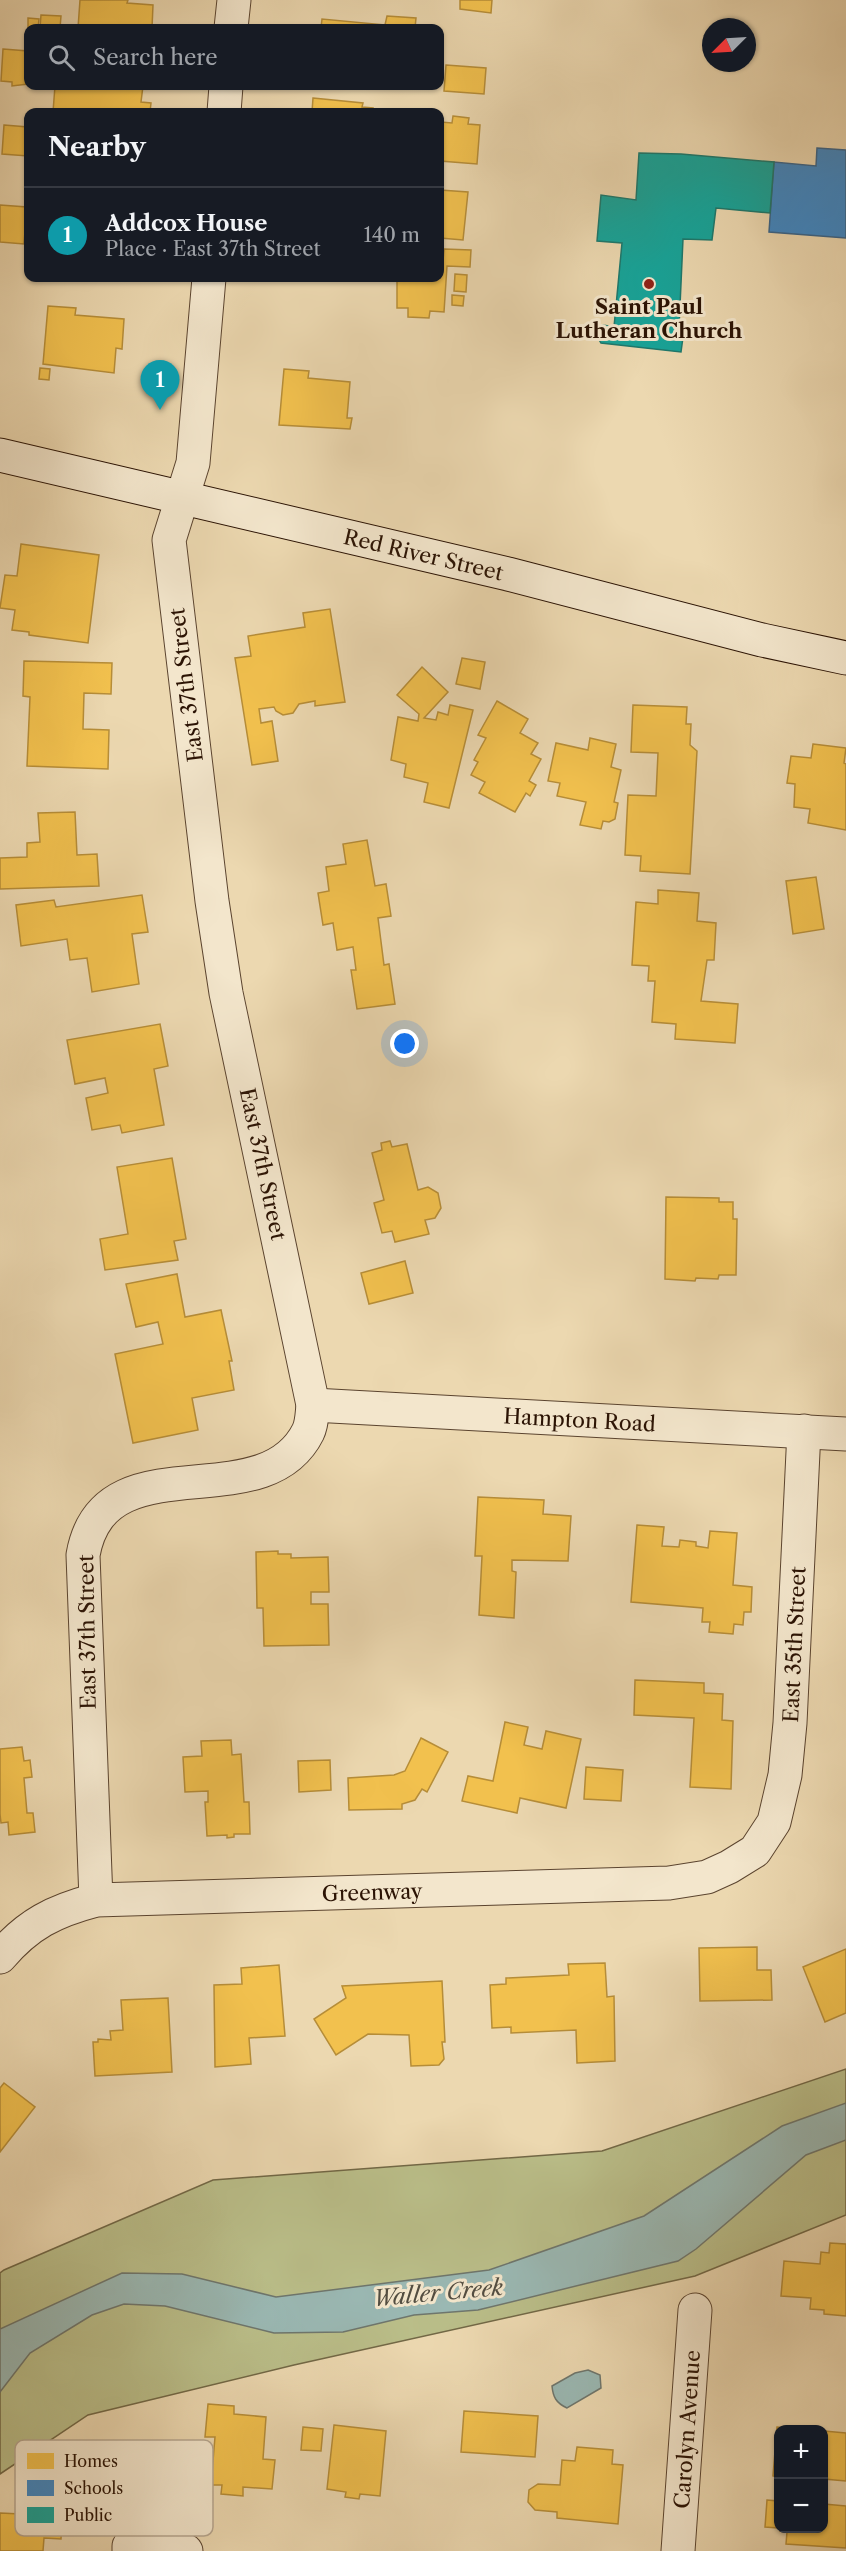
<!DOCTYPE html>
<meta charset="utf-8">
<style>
:root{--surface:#171b24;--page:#20242c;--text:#f1f3f6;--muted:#9ea1a6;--line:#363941;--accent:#b45309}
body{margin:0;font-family:"Libre Caslon Text",serif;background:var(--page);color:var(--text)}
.controls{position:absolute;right:18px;bottom:18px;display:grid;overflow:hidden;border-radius:12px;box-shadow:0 2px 4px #0004}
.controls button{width:54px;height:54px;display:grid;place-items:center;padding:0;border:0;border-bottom:2px solid var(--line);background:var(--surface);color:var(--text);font:30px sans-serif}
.compass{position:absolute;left:702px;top:18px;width:54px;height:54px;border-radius:50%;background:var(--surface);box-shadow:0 2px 4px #0004;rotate:246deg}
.you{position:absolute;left:405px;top:1044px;width:21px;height:21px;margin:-15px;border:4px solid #fff;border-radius:50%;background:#1a73e8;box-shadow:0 0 0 9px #1a73e833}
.badge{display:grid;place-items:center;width:39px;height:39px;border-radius:50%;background:var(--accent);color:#fff;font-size:20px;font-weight:700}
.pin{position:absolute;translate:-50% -50px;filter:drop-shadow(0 2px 3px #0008)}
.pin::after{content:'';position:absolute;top:32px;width:21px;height:18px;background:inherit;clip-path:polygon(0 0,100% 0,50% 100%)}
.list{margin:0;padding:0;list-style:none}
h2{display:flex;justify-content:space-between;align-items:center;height:78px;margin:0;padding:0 24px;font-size:26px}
h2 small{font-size:20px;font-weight:400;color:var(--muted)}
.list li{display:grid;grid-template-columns:39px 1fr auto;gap:18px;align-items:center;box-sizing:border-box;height:96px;padding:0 24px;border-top:2px solid var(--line)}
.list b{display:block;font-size:22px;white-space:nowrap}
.list p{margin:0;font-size:20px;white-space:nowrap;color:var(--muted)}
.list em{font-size:20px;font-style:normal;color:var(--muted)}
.icon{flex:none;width:33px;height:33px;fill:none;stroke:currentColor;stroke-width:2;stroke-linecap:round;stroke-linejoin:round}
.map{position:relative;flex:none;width:846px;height:2551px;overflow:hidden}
.search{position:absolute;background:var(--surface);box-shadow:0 2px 4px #0004;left:24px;top:24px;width:420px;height:66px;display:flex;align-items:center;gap:15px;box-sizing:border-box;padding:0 21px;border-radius:12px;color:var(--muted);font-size:22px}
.panel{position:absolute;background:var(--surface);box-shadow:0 2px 4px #0004;left:24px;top:108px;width:420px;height:174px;border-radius:12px}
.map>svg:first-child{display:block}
</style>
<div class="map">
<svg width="846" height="2551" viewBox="0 0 846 2551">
<rect width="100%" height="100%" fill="#ecd8b0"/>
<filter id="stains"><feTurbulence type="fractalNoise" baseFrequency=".00333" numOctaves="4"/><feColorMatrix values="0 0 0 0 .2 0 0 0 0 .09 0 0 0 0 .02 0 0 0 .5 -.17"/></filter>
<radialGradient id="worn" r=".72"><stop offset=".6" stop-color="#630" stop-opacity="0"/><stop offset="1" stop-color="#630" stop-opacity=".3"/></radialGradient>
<polygon fill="#babe89" stroke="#726846" stroke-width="1.5" points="846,2069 846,2215 695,2276 294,2365 88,2415 0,2474 0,2273 4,2270 213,2180 602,2151"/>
<g fill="#9ab8b3" stroke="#6e766d" stroke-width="1.5">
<polygon points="846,2103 846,2140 806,2155 696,2249 678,2261 478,2310 414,2315 343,2332 274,2333 165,2306 124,2304 92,2315 30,2353 0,2392 0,2329 122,2273 182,2274 276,2297 489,2270 644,2216 782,2126"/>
<path d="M588,2370L600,2375L601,2388L567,2408C556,2403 553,2397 552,2386L575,2373Z"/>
</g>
<g fill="#f2c14e" stroke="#b68d38" stroke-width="1.5">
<polygon points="80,0 128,0 127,3 153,5 152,28 78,28"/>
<polygon points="460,0 492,0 491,13 460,9"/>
<polygon points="41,15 61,16 60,28 40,28"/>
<polygon points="387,16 416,18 415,28 321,28 322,19 385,25"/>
<polygon points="28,18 39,19 38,28 28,28 28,37"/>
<polygon points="3,49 28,51 28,84 12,86 12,82 1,81"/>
<polygon points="446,65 486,68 484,94 444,91"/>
<polygon points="55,86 143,86 141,102 151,103 150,112 53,112"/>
<polygon points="313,98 363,103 362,107 373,108 372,112 312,112"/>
<polygon points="453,116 469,118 468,124 480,125 477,164 440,161 441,122 452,123"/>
<polygon points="4,125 28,127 28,156 2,154"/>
<polygon points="440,190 468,192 463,240 440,238"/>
<polygon points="0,205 27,207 24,244 0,242"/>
<polygon points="444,249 471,250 470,267 447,266 444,312 430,311 429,318 408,317 408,308 397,308 397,278 440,278 440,261 443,261"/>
<polygon points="455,274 467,275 466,292 454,291"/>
<polygon points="452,295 464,296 463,306 452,305"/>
<polygon points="48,306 76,308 75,315 124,319 122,349 116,348 114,373 43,364"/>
<polygon points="40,368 50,369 49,380 39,379"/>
<polygon points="284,369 309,371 308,378 350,382 347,418 352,418 350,429 279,425"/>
<polygon points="21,544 99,555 88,643 29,635 29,632 12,630 15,610 0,608 5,575 17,576"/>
<polygon points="330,609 345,702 315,706 315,701 299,704 293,713 283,715 276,711 274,707 259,709 261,723 272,721 278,761 252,765 235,658 251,656 248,636 305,627 303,613"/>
<polygon points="462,658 485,662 480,689 456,684"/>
<polygon points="24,661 112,663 111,694 84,693 83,729 109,730 108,769 27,766 30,697 23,696"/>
<polygon points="422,667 448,692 424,718 436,720 438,712 448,715 450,705 473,710 449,808 424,802 428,783 404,777 406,764 391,760 398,717 418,721 419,714 397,695"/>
<polygon points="497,701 528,719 520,733 538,743 531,754 541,759 529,781 536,785 530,796 526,793 515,812 479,793 485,782 471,775 478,762 474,760 486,738 478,735"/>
<polygon points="633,705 687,707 686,724 691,724 690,745 697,751 690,874 640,871 641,856 625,855 628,795 656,796 658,753 631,752"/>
<polygon points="590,738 616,744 611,767 621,770 614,802 618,803 615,819 609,822 603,821 601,829 580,825 586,802 557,796 560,783 548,781 556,743 588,750"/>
<polygon points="813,744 846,748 844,763 846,764 846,830 808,823 810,809 794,807 795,784 787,783 791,756 811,758"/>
<polygon points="75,812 77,855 97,854 99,886 0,889 0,858 27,857 27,843 40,842 38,813"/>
<polygon points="367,840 375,886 386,884 391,916 378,918 384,965 389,964 395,1004 357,1009 351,970 356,970 353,947 337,950 333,923 323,925 318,893 329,891 326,867 346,864 343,844"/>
<polygon points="816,877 824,929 793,934 786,881"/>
<polygon points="658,890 699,893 697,921 716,923 714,960 707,960 701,1001 738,1004 735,1043 675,1039 676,1024 652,1022 655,981 648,981 649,966 632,965 636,902 658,904"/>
<polygon points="142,895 148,932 132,934 139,984 92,992 87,958 70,960 67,939 21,946 16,905 54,900 56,907"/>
<polygon points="160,1024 168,1066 154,1069 164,1125 122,1133 120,1125 92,1130 86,1098 108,1093 105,1078 75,1084 67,1040"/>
<polygon points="390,1141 392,1147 407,1144 418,1190 428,1187 438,1193 441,1208 435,1218 425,1220 429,1234 395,1242 392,1231 382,1233 374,1203 384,1200 372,1153 382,1150 381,1143"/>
<polygon points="172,1158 186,1239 174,1241 178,1260 105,1270 100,1239 128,1234 117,1167"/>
<polygon points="666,1197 719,1198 719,1202 733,1202 733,1219 737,1219 736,1275 719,1275 718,1279 696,1278 695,1281 665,1279"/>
<polygon points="405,1261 413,1293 369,1304 361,1273"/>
<polygon points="177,1274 185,1317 221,1310 232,1361 229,1361 234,1390 192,1398 198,1430 133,1443 115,1354 163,1344 158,1322 136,1327 126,1284"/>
<polygon points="478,1497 544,1500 543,1514 571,1516 568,1561 512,1560 512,1571 516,1572 514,1618 479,1615 482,1556 475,1556"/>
<polygon points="637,1525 664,1527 662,1546 679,1547 680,1540 696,1542 696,1546 708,1548 710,1531 737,1533 733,1585 752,1587 751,1612 744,1612 743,1625 734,1624 733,1634 709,1632 710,1622 702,1622 703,1608 631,1602"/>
<polygon points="278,1551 278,1554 291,1554 291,1558 328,1557 329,1592 311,1592 311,1604 328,1604 329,1645 264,1646 263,1608 257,1608 256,1552"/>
<polygon points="635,1680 704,1683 704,1693 723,1694 722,1720 733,1721 731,1789 690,1787 694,1718 634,1715"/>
<polygon points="505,1722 528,1727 524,1745 542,1749 546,1731 581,1739 566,1808 520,1798 517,1813 462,1801 468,1776 493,1781"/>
<polygon points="421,1738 448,1752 427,1792 422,1789 415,1800 402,1804 402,1809 349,1810 348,1778 394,1775 405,1771"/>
<polygon points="231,1740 232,1755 241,1754 244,1802 249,1802 250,1834 234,1834 234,1837 227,1838 227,1835 207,1836 205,1802 208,1802 208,1791 185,1792 183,1757 202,1756 201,1741"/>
<polygon points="22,1747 24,1761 30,1760 32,1777 24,1778 27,1813 33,1813 35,1832 9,1835 8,1822 1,1823 0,1814 0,1749"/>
<polygon points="330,1760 331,1790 299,1792 298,1761"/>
<polygon points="586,1767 623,1770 621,1801 584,1799"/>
<polygon points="757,1947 757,1970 771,1970 772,2000 700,2001 699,1948"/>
<polygon points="846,1949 846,2013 825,2022 803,1967"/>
<polygon points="605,1963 607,1997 614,1996 615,2061 577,2063 576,2030 511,2033 511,2027 492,2028 490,1985 506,1984 506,1978 569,1975 568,1964"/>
<polygon points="279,1965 285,2036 249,2038 251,2064 215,2067 214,1985 242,1984 241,1968"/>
<polygon points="442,1981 445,2042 442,2042 444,2059 439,2065 411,2066 409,2035 368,2034 336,2055 314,2019 346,1998 342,1986"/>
<polygon points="168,1998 172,2072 95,2076 93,2042 98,2042 98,2039 111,2040 110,2031 123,2030 121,2000"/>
<polygon points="4,2083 35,2107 0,2152 0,2088"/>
<polygon points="830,2243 846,2244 846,2316 824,2314 824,2310 810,2309 811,2298 781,2296 784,2261 820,2264 821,2252 829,2253"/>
<polygon points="208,2404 234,2406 234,2414 266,2417 263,2459 275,2460 272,2489 243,2487 243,2496 221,2494 222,2485 211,2485 215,2437 205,2437"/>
<polygon points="464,2411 538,2416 535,2457 461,2452"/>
<polygon points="334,2425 386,2431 380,2496 360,2494 359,2499 345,2497 346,2492 327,2489"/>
<polygon points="303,2427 323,2429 321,2451 301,2450"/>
<polygon points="777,2427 803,2430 778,2430 778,2477 773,2476"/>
<polygon points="824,2431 846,2433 846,2481 824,2479"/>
<polygon points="577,2447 613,2450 612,2464 623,2465 618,2524 557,2518 557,2512 535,2510 528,2502 529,2490 538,2484 560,2485 562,2460 575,2461"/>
<polygon points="767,2500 778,2501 778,2528 765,2527"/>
<polygon points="824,2504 846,2506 846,2548 786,2544 787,2532 780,2531 780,2528 824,2528"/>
<polygon points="0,2513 62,2516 61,2539 44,2538 43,2551 0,2551"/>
</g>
<polygon fill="#3f88c5" stroke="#39658b" stroke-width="1.5" points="817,148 846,150 846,238 769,232 774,162 816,166"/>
<polygon fill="#17a398" stroke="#1d786c" stroke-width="1.5" points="639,153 681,154 774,162 770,213 716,208 712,240 683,239 679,328 684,330 681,352 601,343 597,336 598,330 603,325 614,327 622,243 597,241 601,195 636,200"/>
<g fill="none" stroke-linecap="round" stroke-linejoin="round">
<g stroke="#5b442f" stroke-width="35">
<g id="minor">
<polyline points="231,28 234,0"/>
<polyline points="224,112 226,86"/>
<path id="s1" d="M313,1405L846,1434"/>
<path d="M96,1900L83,1555C104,1436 263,1522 308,1432C312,1424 312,1414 313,1405L226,993L212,901L169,540L193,463L209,278"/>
<path id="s2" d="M0,1957C28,1924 54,1911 96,1900L669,1883L707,1877L729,1867L755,1851L774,1822L785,1775L790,1723L804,1431"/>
<polyline points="129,2551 129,2546 186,2551"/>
<path id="s3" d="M678,2551L695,2310"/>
</g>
</g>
<g stroke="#2b1304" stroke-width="35">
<g id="secondary">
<path id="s4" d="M0,455L508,574L762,640L846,658"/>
</g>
</g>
<use href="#minor" stroke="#f3e6cc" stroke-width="33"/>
<use href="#secondary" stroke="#f3e6cc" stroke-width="33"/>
</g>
<circle fill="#8f2418" stroke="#f3e6cc" stroke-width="2" cx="649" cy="284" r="6"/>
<g text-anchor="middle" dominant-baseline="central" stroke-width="6" stroke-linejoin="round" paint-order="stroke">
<g font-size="21" font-weight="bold" fill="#2b1304" stroke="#f3e6cc">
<text x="649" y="306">Saint Paul<tspan x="649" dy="24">Lutheran Church</tspan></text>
</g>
<g font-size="21" fill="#2b1304" stroke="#f3e6cc">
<text stroke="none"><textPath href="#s4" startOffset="435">Red River Street</textPath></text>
<text transform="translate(186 685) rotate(-97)">East 37th Street</text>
<text transform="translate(263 1164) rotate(78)">East 37th Street</text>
<text stroke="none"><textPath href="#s1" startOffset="267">Hampton Road</textPath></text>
<text transform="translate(87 1632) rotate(-91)">East 37th Street</text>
<text stroke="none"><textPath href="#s2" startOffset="994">East 35th Street</textPath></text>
<text stroke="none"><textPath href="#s2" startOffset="390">Greenway</textPath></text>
<text stroke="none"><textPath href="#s3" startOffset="122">Carolyn Avenue</textPath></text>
</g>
<g font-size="22" font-style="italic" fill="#524d41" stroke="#f3e6cc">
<text transform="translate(438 2293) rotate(-5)">Waller Creek</text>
</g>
</g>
<rect x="15" y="2440" width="198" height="96" rx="9" fill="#f3e6cc" stroke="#b7a790" stroke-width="1.5"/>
<rect x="27" y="2453" width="27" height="16" fill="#f2c14e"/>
<rect x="27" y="2480" width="27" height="16" fill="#3f88c5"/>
<rect x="27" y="2507" width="27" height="16" fill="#17a398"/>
<g font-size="16" fill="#2b1304">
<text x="64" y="2467">Homes</text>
<text x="64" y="2494">Schools</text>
<text x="64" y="2521">Public</text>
</g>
<rect width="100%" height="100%" filter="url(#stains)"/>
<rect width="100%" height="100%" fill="url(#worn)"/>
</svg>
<div class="controls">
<button>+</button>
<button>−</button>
</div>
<svg class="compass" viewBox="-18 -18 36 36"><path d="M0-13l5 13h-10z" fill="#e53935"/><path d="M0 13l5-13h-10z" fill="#9ea1a6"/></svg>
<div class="you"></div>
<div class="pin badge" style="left:160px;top:410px;background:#0f9aa8">1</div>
<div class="search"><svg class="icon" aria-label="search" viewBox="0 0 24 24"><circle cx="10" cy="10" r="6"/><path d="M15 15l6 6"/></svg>Search here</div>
<section class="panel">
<h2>Nearby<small></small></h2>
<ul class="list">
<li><span class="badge" style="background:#0f9aa8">1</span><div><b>Addcox House</b><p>Place · East 37th Street</p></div><em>140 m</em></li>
</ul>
</section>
</div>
